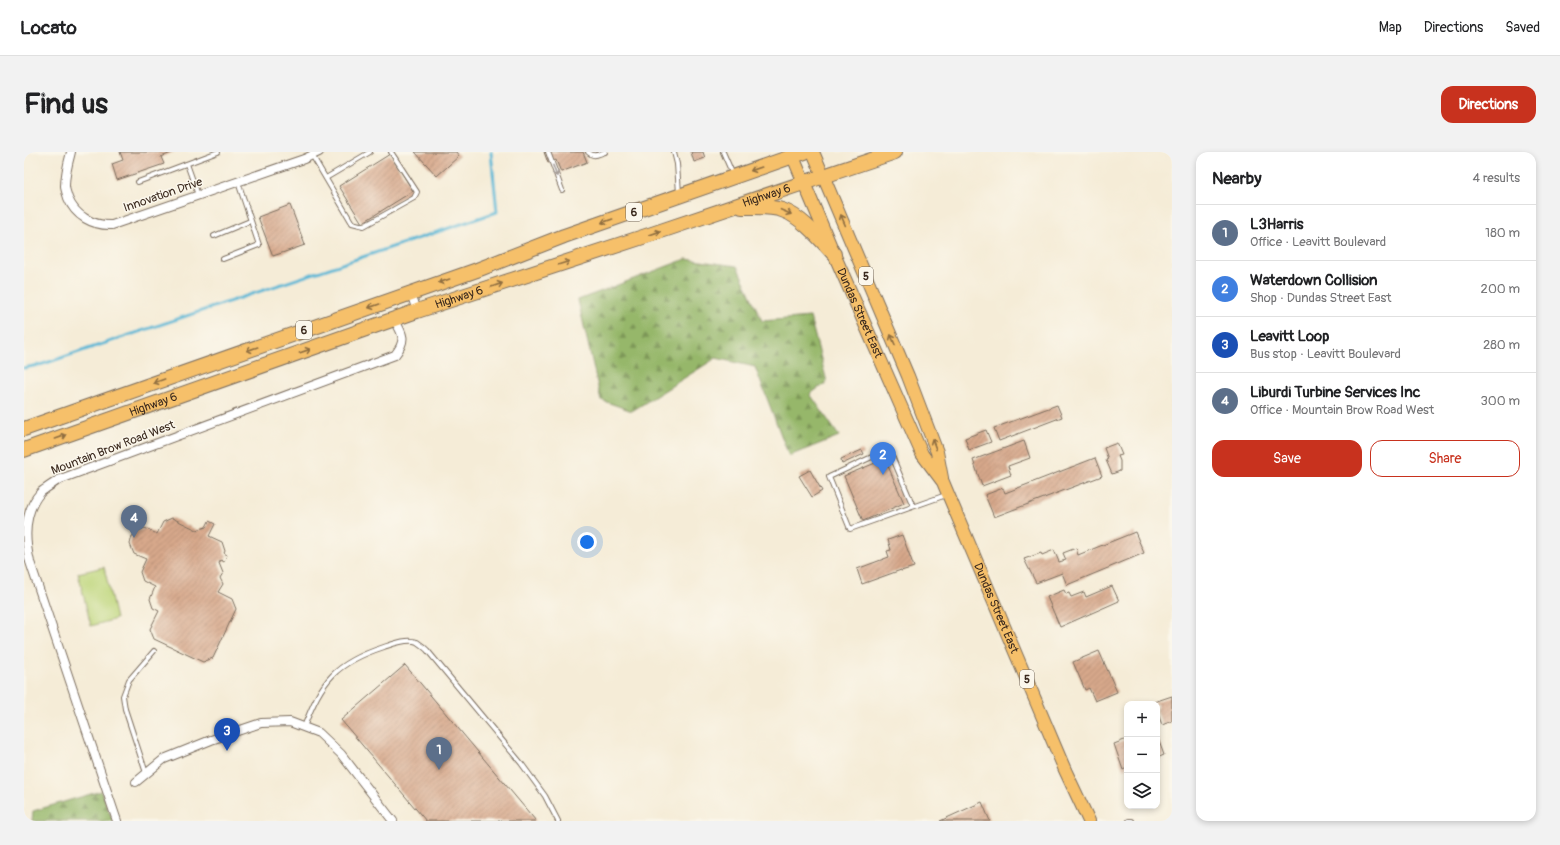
<!DOCTYPE html>
<meta charset="utf-8">
<style>
:root{--surface:#fff;--page:#f2f2f2;--text:#202124;--muted:#757577;--line:#e0e0e0;--accent:#c8321e}
body{margin:0;font-family:Pangolin,sans-serif;background:var(--page);color:var(--text)}
.controls{position:absolute;right:12px;bottom:12px;display:grid;overflow:hidden;border-radius:8px;box-shadow:0 2px 6px #0003}
.controls button{width:36px;height:36px;display:grid;place-items:center;padding:0;border:0;border-bottom:1px solid var(--line);background:var(--surface);color:var(--text);font:20px sans-serif}
.you{position:absolute;left:563px;top:390px;width:14px;height:14px;margin:-10px;border:3px solid #fff;border-radius:50%;background:#1a73e8;box-shadow:0 0 0 6px #1a73e833}
.badge{display:grid;place-items:center;width:26px;height:26px;border-radius:50%;background:var(--accent);color:#fff;font-size:13px;font-weight:700}
.pin{position:absolute;translate:-50% -33px;filter:drop-shadow(0 1px 2px #0008)}
.pin::after{content:'';position:absolute;top:21px;width:14px;height:12px;background:inherit;clip-path:polygon(0 0,100% 0,50% 100%)}
.list{margin:0;padding:0;list-style:none}
h2{display:flex;justify-content:space-between;align-items:center;height:52px;margin:0;padding:0 16px;font-size:17px}
h2 small{font-size:13px;font-weight:400;color:var(--muted)}
.list li{display:grid;grid-template-columns:26px 1fr auto;gap:12px;align-items:center;box-sizing:border-box;height:56px;padding:0 16px;border-top:1px solid var(--line)}
.list b{display:block;font-size:15px;white-space:nowrap}
.list p{margin:0;font-size:13px;white-space:nowrap;color:var(--muted)}
.list em{font-size:13px;font-style:normal;color:var(--muted)}
.actions{display:flex;gap:8px;padding:12px 16px}
.actions a{flex:1;padding:9px 0;border:1px solid var(--accent);border-radius:12px;text-align:center;font-size:14px;color:var(--accent)}
.actions .main{background:var(--accent);color:#fff}
.icon{flex:none;width:22px;height:22px;fill:none;stroke:currentColor;stroke-width:2;stroke-linecap:round;stroke-linejoin:round}
.map{position:relative;flex:none;width:1148px;height:669px;overflow:hidden;border-radius:12px}
header{display:flex;align-items:center;gap:24px;box-sizing:border-box;height:56px;padding:0 20px;background:var(--surface);border-bottom:1px solid var(--line)}
header strong{font-size:19px}
nav{display:flex;gap:22px;margin-inline-start:auto;font-size:14px}
.intro{display:flex;align-items:center;justify-content:space-between;box-sizing:border-box;height:96px;padding:0 24px}
h1{margin:0;font-size:28px}
.button{padding:10px 18px;border-radius:12px;background:var(--accent);color:#fff;font-size:14px;font-weight:700}
main{display:flex;gap:24px;padding:0 24px}
aside{flex:1;background:var(--surface);border-radius:12px;box-shadow:0 2px 6px #0003}
.map>svg:first-child{display:block}
</style>
<header>
<strong>Locato</strong>
<nav><a>Map</a><a>Directions</a><a>Saved</a></nav>
</header>
<div class="intro"><h1>Find us</h1><a class="button">Directions</a></div>
<main>
<div class="map">
<svg width="1148" height="669" viewBox="0 0 1148 669">
<defs>
<pattern id="forest-firs" width="22" height="20" patternUnits="userSpaceOnUse"><rect width="22" height="20" fill="#96b76a"/><path d="M5 1l3.5 6h-7zM16 11l3.5 6h-7z" fill="#7c9557"/></pattern>
<pattern id="building-hatch" width="6" height="6" patternUnits="userSpaceOnUse"><rect width="6" height="6" fill="#d7a88b"/><path d="M-1 1l2-2M0 6l6-6M5 7l2-2" fill="none" stroke="#b08971"/></pattern>
</defs>
<rect width="100%" height="100%" fill="#fbf7ec"/>
<filter id="ink" filterUnits="userSpaceOnUse"><feTurbulence type="fractalNoise" baseFrequency=".025" numOctaves="2"/><feDisplacementMap in="SourceGraphic" scale="8" xChannelSelector="R" yChannelSelector="G"/><feConvolveMatrix kernelMatrix="1 2 1 2 8 2 1 2 1" color-interpolation-filters="sRGB"/></filter>
<filter id="wash" filterUnits="userSpaceOnUse"><feTurbulence type="fractalNoise" baseFrequency=".012" numOctaves="4" result="noise"/><feDisplacementMap in="SourceGraphic" scale="16" xChannelSelector="R" yChannelSelector="G"/><feGaussianBlur stdDeviation="0.9" result="paint"/><feColorMatrix in="noise" values="0 0 0 0 0 0 0 0 0 0 0 0 0 0 0 0 0 1.4 0 .05"/><feComposite in="paint" operator="in"/></filter>
<g filter="url(#wash)">
<rect width="100%" height="100%" fill="#f5ecd7"/>
<g fill="url(#forest-firs)" stroke="#687044">
<polygon points="662,107 713,114 738,169 786,165 803,230 786,242 815,284 765,304 731,215 692,206 608,259 577,248 554,148"/>
<polygon points="77,639 89,669 8,669 9,659"/>
</g>
<polygon fill="#bed67a" stroke="#7c804c" points="80,415 92,467 67,474 54,421"/>
<g fill="none" stroke-linecap="round" stroke-linejoin="round">
<polyline stroke="#58b7d6" stroke-width="3" points="0,216 19,212 473,60 467,0"/>
</g>
<g id="blocks">
<g fill="url(#building-hatch)">
<polygon points="96,0 150,0 137,5 140,12 93,28 88,12 99,8"/>
<polygon points="391,0 432,0 435,4 413,24"/>
<polygon points="520,0 559,0 563,10 537,20 532,8 524,11"/>
<polygon points="667,0 679,0 681,6 670,10"/>
<polygon points="366,2 389,39 338,71 315,34"/>
<polygon points="266,53 281,93 249,104 234,65"/>
<polygon points="1033,253 1038,265 975,289 970,276"/>
<polygon points="962,278 967,290 945,298 941,286"/>
<polygon points="1000,289 1006,306 984,314 987,323 958,334 949,308"/>
<polygon points="1093,291 1098,303 1094,304 1096,309 1096,319 1088,322 1082,308 1084,307 1080,296"/>
<polygon points="838,298 840,302 818,312 817,307"/>
<polygon points="1071,306 1078,324 970,365 961,343 979,336 981,341"/>
<polygon points="861,307 880,351 839,369 820,324"/>
<polygon points="786,318 798,339 788,345 775,324"/>
<polygon points="148,366 173,378 182,375 185,369 191,372 185,384 198,390 201,399 200,401 203,403 200,410 197,408 195,411 199,421 196,426 199,432 194,440 208,447 212,457 189,506 179,510 130,487 126,477 135,459 129,456 126,447 131,435 119,429 116,420 122,407 110,402 106,392 108,384 110,383 112,380 121,376 133,382 139,370"/>
<polygon points="1111,380 1120,401 1043,433 1038,421 1012,431 1000,407 1017,401 1018,403 1030,398 1035,410 1042,408 1039,401 1052,396 1054,403"/>
<polygon points="878,383 890,415 877,419 877,418 838,432 833,417 865,405 863,399 867,398 864,388"/>
<polygon points="1088,434 1095,449 1036,475 1023,445 1040,438 1042,442 1045,441 1047,445 1060,440 1062,445"/>
<polygon points="1075,499 1093,540 1071,549 1065,536 1061,538 1049,510"/>
<polygon points="381,513 512,669 402,669 317,568"/>
<polygon points="1148,544 1148,569 1138,573 1133,559 1133,552 1130,552 1130,550"/>
<polygon points="1133,584 1140,603 1133,606"/>
<polygon points="1103,587 1103,616 1099,618 1090,592"/>
<polygon points="958,650 966,669 916,669"/>
</g>
</g>
</g>
<g filter="url(#ink)">
<use href="#blocks" fill-opacity="0" stroke="#7c6e5f" stroke-width="1"/>
<g fill="none" stroke-linecap="round" stroke-linejoin="round">
<g stroke="#7c6e5f" stroke-width="6">
<g id="lane">
<polyline points="524,0 538,38"/>
<path d="M564,0C570,6 574,2 581,0"/>
<polyline points="650,0 653,12 655,41"/>
<polyline points="699,0 709,23"/>
<polyline points="288,3 328,71 340,74 390,46 393,40 367,0"/>
<polyline points="163,12 174,43"/>
<polyline points="302,26 346,0"/>
<polyline points="114,30 194,0"/>
<polyline points="190,84 226,69"/>
<polyline points="199,107 235,93 214,30"/>
<polyline points="889,354 865,297 805,325 826,377 922,343"/>
<path d="M280,575C298,528 311,511 360,495C369,492 384,486 393,490C396,492 400,495 403,498L497,611L521,644L534,669"/>
<polyline points="122,621 101,557 99,544 105,528 130,499"/>
<polyline points="1105,669 1108,669"/>
</g>
</g>
<g stroke="#7c6e5f" stroke-width="10">
<g id="street">
<path d="M47,0C44,11 41,23 41,34C41,38 43,42 44,46C51,64 69,74 88,73L280,7L295,0"/>
<polyline points="387,141 393,159"/>
<polyline points="112,630 140,607 187,588 237,571 266,570 295,581 317,602 369,669"/>
<path d="M93,669L6,410C0,385 0,359 17,340C22,336 29,332 34,328L371,203C383,188 379,182 370,167"/>
</g>
</g>
<g stroke="#7c6e5f" stroke-width="14">
<g id="primary">
<path id="s1" d="M767,0L810,102L898,302L919,330L924,342L1041,618L1065,669"/>
<polyline points="789,0 884,224 913,300 918,326"/>
</g>
</g>
<g stroke="#7c6e5f" stroke-width="16">
<g id="highway">
<path d="M718,55C731,55 746,54 758,58C777,64 797,88 810,102"/>
<polyline points="0,277 453,118 540,84 781,0"/>
<path id="s2" d="M0,298L393,159L628,82L871,0"/>
</g>
</g>
<use href="#lane" stroke="#fff" stroke-width="4"/>
<use href="#street" stroke="#fff" stroke-width="8"/>
<use href="#primary" stroke="#f6c06b" stroke-width="12"/>
<use href="#highway" stroke="#f6c06b" stroke-width="14"/>
</g>
<defs><path id="oneway-shaft" d="M-6 0H5M1.5-3L5.5 0L1.5 3" fill="none" stroke-width="1.6" stroke-linecap="round" stroke-linejoin="round"/></defs>
<g stroke="#8f6e41">
<use href="#oneway-shaft" transform="translate(732 17) rotate(161)"/>
<use href="#oneway-shaft" transform="translate(762 60) rotate(23)"/>
<use href="#oneway-shaft" transform="translate(819 68) rotate(-113)"/>
<use href="#oneway-shaft" transform="translate(583 69) rotate(161)"/>
<use href="#oneway-shaft" transform="translate(631 81) rotate(-19)"/>
<use href="#oneway-shaft" transform="translate(540 111) rotate(-18)"/>
<use href="#oneway-shaft" transform="translate(420 129) rotate(161)"/>
<use href="#oneway-shaft" transform="translate(473 133) rotate(-19)"/>
<use href="#oneway-shaft" transform="translate(350 154) rotate(161)"/>
<use href="#oneway-shaft" transform="translate(869 188) rotate(-113)"/>
<use href="#oneway-shaft" transform="translate(228 197) rotate(161)"/>
<use href="#oneway-shaft" transform="translate(281 199) rotate(-19)"/>
<use href="#oneway-shaft" transform="translate(135 229) rotate(160)"/>
<use href="#oneway-shaft" transform="translate(37 285) rotate(-19)"/>
<use href="#oneway-shaft" transform="translate(910 292) rotate(-111)"/>
</g>
<use stroke="#a79f9a" href="#oneway-shaft" transform="translate(531 19) rotate(70)"/>
</g>
<g text-anchor="middle" dominant-baseline="central" stroke-width="3" stroke-linejoin="round" paint-order="stroke">
<g fill="#fbf7ec" stroke="#75685c" stroke-width="1">
<rect x="602" y="51" width="16" height="18" rx="3"/>
<rect x="835" y="115" width="14" height="18" rx="3"/>
<rect x="272" y="169" width="16" height="18" rx="3"/>
<rect x="996" y="518" width="14" height="18" rx="3"/>
</g>
<g font-size="11" font-weight="bold" fill="#3b2a1e">
<text x="610" y="60">6</text>
<text x="842" y="124">5</text>
<text x="280" y="178">6</text>
<text x="1003" y="527">5</text>
</g>
<g font-size="12" fill="#3b2a1e" stroke="#fbf7ec">
<text transform="translate(139 43) rotate(-19)">Innovation Drive</text>
<text stroke="none"><textPath href="#s2" startOffset="785">Highway 6</textPath></text>
<text stroke="none"><textPath href="#s2" startOffset="461">Highway 6</textPath></text>
<text stroke="none"><textPath href="#s1" startOffset="175">Dundas Street East</textPath></text>
<text stroke="none"><textPath href="#s2" startOffset="137">Highway 6</textPath></text>
<text transform="translate(89 296) rotate(-21)">Mountain Brow Road West</text>
<text stroke="none"><textPath href="#s1" startOffset="501">Dundas Street East</textPath></text>
</g>
</g>
</svg>
<div class="controls">
<button>+</button>
<button>−</button>
<button><svg class="icon" aria-label="layers" viewBox="0 0 24 24"><path d="M12 4l9 5-9 5-9-5zM3 14l9 5 9-5"/></svg></button>
</div>
<div class="you"></div>
<div class="pin badge" style="left:415px;top:618px;background:#5c6f8a">1</div>
<div class="pin badge" style="left:859px;top:323px;background:#3f7fe0">2</div>
<div class="pin badge" style="left:203px;top:599px;background:#1a4fb4">3</div>
<div class="pin badge" style="left:110px;top:386px;background:#5c6f8a">4</div>
</div>
<aside>
<h2>Nearby<small>4 results</small></h2>
<ul class="list">
<li><span class="badge" style="background:#5c6f8a">1</span><div><b>L3Harris</b><p>Office · Leavitt Boulevard</p></div><em>180 m</em></li>
<li><span class="badge" style="background:#3f7fe0">2</span><div><b>Waterdown Collision</b><p>Shop · Dundas Street East</p></div><em>200 m</em></li>
<li><span class="badge" style="background:#1a4fb4">3</span><div><b>Leavitt Loop</b><p>Bus stop · Leavitt Boulevard</p></div><em>280 m</em></li>
<li><span class="badge" style="background:#5c6f8a">4</span><div><b>Liburdi Turbine Services Inc</b><p>Office · Mountain Brow Road West</p></div><em>300 m</em></li>
</ul>
<div class="actions"><a class="main">Save</a><a>Share</a></div>
</aside>
</main>
